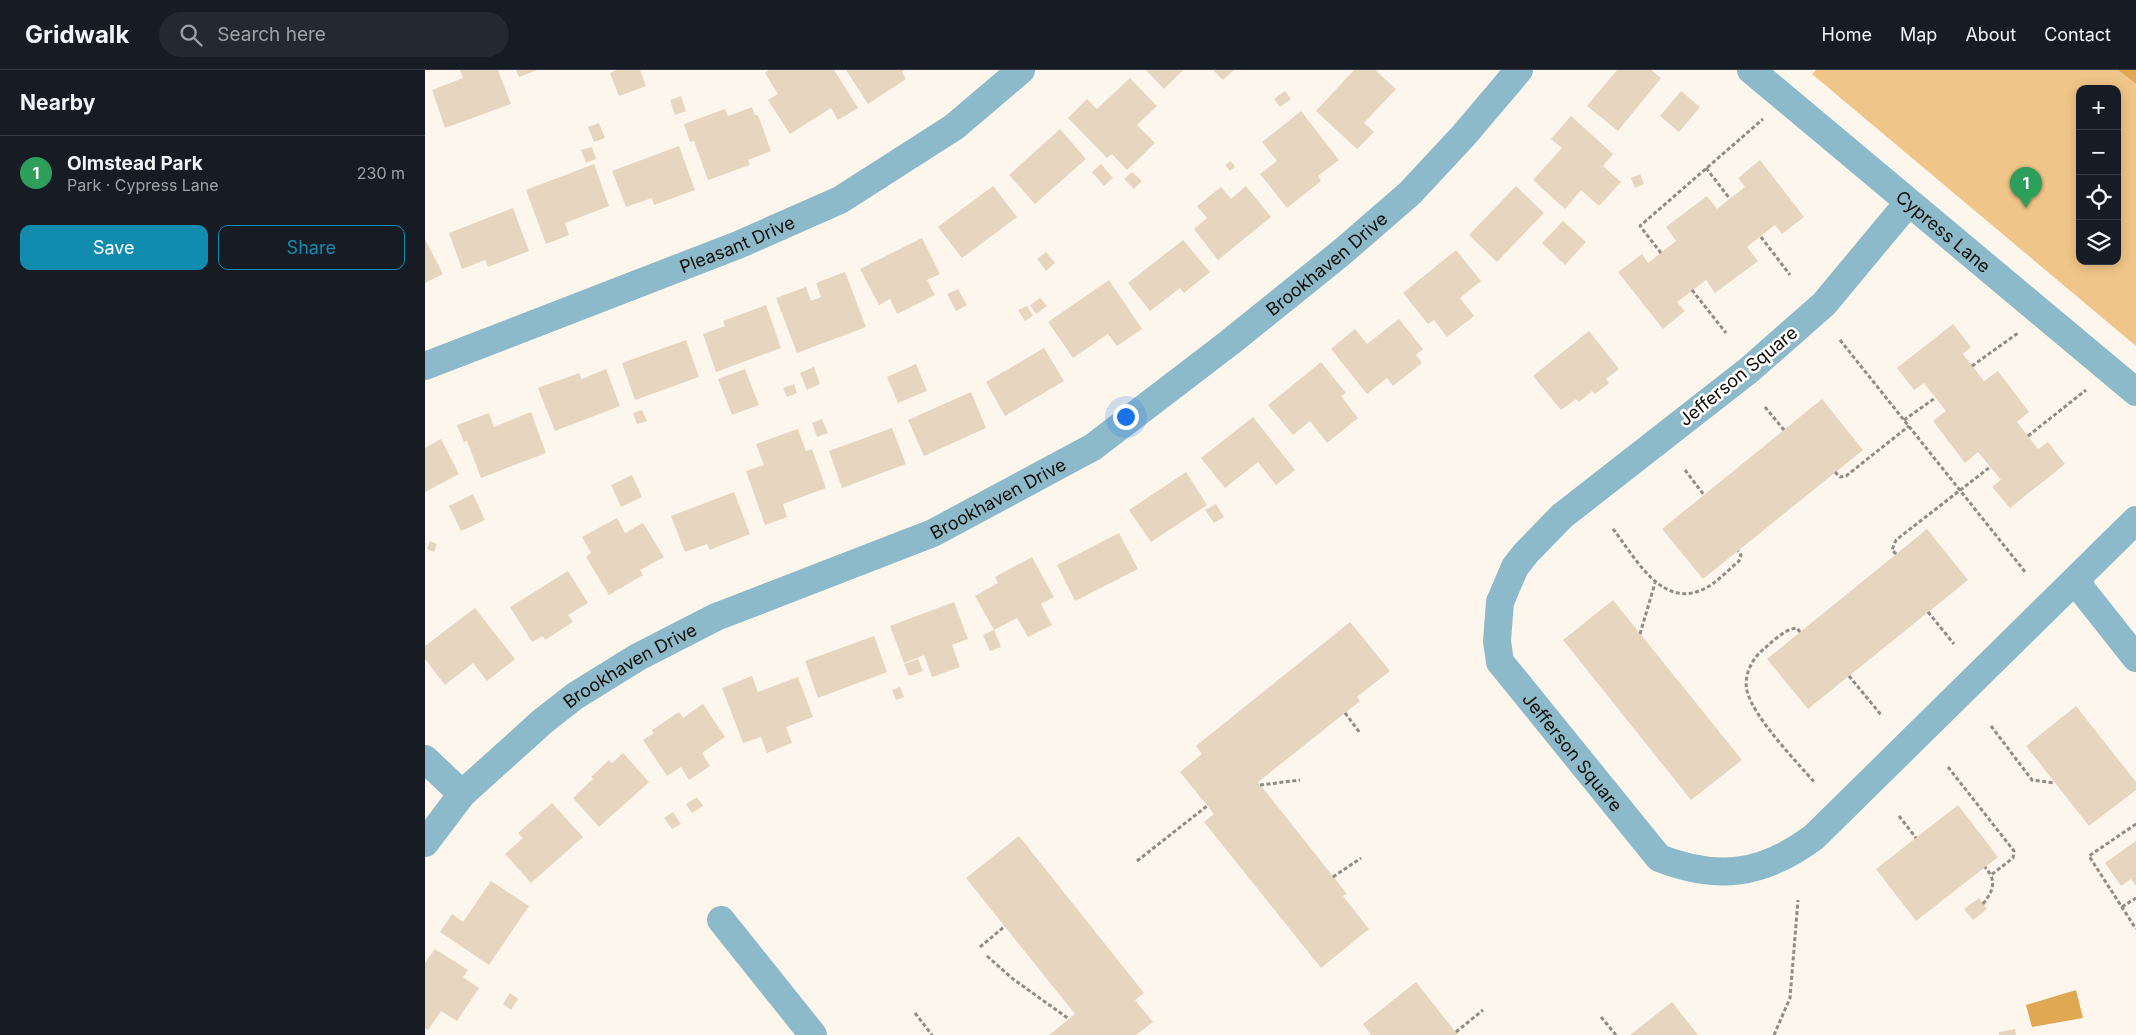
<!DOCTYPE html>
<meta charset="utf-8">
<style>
:root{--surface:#171b24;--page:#242831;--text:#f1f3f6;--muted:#9ea1a6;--line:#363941;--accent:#128cae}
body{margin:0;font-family:Inter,sans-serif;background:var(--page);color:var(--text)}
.controls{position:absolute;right:15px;top:15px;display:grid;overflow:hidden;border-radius:10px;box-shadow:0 2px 12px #0003}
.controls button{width:45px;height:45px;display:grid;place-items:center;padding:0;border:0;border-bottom:1px solid var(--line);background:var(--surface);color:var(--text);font:25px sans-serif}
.you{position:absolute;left:700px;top:346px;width:18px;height:18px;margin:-12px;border:4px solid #fff;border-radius:50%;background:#1a73e8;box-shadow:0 0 0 8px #1a73e833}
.badge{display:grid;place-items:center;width:32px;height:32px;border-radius:50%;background:var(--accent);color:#fff;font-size:16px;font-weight:700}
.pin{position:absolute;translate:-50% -41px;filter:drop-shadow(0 1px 2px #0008)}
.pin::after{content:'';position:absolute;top:26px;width:18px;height:15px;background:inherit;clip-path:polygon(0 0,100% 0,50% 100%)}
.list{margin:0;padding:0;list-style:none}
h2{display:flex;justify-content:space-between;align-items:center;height:65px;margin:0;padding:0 20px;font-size:21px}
h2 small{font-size:16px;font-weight:400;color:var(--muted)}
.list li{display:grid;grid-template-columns:32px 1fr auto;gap:15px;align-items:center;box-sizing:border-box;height:75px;padding:0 20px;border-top:1px solid var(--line)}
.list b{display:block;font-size:19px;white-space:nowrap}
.list p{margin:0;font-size:16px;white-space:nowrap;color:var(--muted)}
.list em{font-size:16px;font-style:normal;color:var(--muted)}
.actions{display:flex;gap:10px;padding:15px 20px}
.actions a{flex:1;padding:11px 0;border:1px solid var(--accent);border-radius:10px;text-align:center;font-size:18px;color:var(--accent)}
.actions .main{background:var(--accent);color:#fff}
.icon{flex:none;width:28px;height:28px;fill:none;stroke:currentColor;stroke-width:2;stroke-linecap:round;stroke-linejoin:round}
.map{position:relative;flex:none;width:1711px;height:965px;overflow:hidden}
header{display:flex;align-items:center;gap:30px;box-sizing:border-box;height:70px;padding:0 25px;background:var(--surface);border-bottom:1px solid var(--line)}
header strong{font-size:24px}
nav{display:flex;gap:28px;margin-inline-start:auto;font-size:18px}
.search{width:350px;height:45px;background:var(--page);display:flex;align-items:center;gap:12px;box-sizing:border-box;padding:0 18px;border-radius:28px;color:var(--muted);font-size:19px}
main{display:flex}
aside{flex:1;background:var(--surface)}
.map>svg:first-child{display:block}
</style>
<header>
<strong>Gridwalk</strong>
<div class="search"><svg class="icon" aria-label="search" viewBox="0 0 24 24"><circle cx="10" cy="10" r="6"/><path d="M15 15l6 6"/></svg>Search here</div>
<nav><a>Home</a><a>Map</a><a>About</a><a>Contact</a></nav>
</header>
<main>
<aside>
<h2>Nearby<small></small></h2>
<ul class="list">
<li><span class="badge" style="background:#2e9e5b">1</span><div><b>Olmstead Park</b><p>Park · Cypress Lane</p></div><em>230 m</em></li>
</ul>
<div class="actions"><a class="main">Save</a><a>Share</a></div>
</aside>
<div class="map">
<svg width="1711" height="965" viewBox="0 0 1711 965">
<rect width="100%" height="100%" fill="#fdf6ed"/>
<path fill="#f0c589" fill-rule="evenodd" d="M1391,0H1693L1711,14V276L1387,4ZM1655,19H1692V191H1655Z"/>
<g fill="#e0a853">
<polygon points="1693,0 1711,0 1711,14"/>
<polygon points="1651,920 1658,948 1607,957 1601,935"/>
</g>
<g fill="#e6d6c0">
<polygon points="35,0 73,0 86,34 20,58 7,20 38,8"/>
<polygon points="91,0 112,0 94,7"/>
<polygon points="192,0 215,0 221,16 194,26 185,3"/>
<polygon points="344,0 409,0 433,38 413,50 406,38 365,64 343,30 353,24 340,3"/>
<polygon points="421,0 480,0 477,2 481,9 443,34"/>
<polygon points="721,0 758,0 739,19"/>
<polygon points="788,0 809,0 798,10"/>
<polygon points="929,0 950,0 971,19 939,53 949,62 932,79 891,41"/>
<polygon points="1192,0 1226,0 1236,8 1193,61 1162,36"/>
<polygon points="705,8 732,36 712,55 730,73 702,100 687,84 682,88 643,48 662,29 672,39"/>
<polygon points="860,21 866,29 855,37 849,29"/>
<polygon points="1256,21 1275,37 1254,62 1235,46"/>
<polygon points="256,26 261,41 250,45 245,30"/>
<polygon points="327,37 330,45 333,45 346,81 323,90 325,95 283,110 269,71 265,72 259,54 300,39 303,46"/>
<polygon points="876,41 914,90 893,106 896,111 862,138 835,104 852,91 837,72"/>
<polygon points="1146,46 1188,84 1178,96 1196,112 1174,136 1156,120 1140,139 1108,110 1137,78 1126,69"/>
<polygon points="174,53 180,68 169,72 163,57"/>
<polygon points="635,59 661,89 610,134 584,105"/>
<polygon points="254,76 270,120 229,135 227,128 201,137 187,101"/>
<polygon points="167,77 171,89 161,93 156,80"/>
<polygon points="1335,90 1379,147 1357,164 1350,155 1322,177 1333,191 1290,223 1281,210 1252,232 1260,241 1238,259 1193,202 1217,184 1223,193 1251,171 1241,157 1282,126 1292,139 1320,117 1313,108"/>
<polygon points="806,91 810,97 805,101 800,95"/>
<polygon points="169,94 184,136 140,153 144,165 121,174 101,120"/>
<polygon points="676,94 688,108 679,116 667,102"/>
<polygon points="707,102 717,111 709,119 699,109"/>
<polygon points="1215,104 1219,114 1210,118 1206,108"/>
<polygon points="568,116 592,147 537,188 513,157"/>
<polygon points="821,116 846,147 793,190 769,159 782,148 772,136 796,117 806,129"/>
<polygon points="1091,116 1119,143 1072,192 1044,165"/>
<polygon points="88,138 104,181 63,197 60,190 37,199 24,163"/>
<polygon points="1138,151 1161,172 1140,195 1117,173"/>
<polygon points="497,168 515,204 502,210 510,225 472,244 465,229 454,235 435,199"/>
<polygon points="0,169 18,204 0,213"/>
<polygon points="758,170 785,202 759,223 755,218 725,241 703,213"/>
<polygon points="1031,180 1056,211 1035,228 1049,246 1022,267 1009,250 1003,254 978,223"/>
<polygon points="621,182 630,193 621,201 612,189"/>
<polygon points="420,202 441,257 372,283 351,228 381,217 386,231 396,227 391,213"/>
<polygon points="684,210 717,259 692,276 683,264 648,288 623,252"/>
<polygon points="533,219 542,235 531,241 522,224"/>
<polygon points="615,228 622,236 611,244 605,235"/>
<polygon points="341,235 356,278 291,302 278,264 300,256 298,251"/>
<polygon points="602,236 608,246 600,251 593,240"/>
<polygon points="974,249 998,279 991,285 997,293 968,316 962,308 942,324 906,279 930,259 942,274"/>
<polygon points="1528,254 1546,277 1538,284 1559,311 1573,301 1604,342 1592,352 1603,366 1613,379 1623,372 1640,394 1585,438 1567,417 1576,410 1553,382 1540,393 1508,351 1521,341 1499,313 1489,320 1472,298"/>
<polygon points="1164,261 1194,299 1181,309 1184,313 1170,324 1167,321 1154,332 1151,329 1136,340 1108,306"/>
<polygon points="261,270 274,307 210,330 197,293"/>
<polygon points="619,278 639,311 580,346 561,312"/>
<polygon points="896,292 921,323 916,326 933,348 902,373 885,351 868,365 843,335"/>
<polygon points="491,294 502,321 473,333 462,307"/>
<polygon points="389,297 395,314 382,320 375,303"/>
<polygon points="181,299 195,336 130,361 113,318 154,303 157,309"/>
<polygon points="320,299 334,335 307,345 293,309"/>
<polygon points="369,314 372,323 362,327 358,318"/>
<polygon points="546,322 561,358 499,386 483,350"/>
<polygon points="1397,329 1438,380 1278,509 1237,459"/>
<polygon points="217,340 222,351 212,354 208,343"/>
<polygon points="106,342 121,383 56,408 42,371 39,372 32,355 64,343 69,357"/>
<polygon points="828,347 870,400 851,415 833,392 800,418 776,388"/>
<polygon points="397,349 403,363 392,367 387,353"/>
<polygon points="467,358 481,394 417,418 404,381"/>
<polygon points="373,359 381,381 387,379 401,418 358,434 362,447 340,455 321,401 339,395 331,374"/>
<polygon points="16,369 34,404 0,422 0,378"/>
<polygon points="761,402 782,435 726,472 704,440"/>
<polygon points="207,405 217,427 196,437 186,415"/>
<polygon points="309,422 325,464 285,480 282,474 260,482 246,446"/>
<polygon points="48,424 60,450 36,461 24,436"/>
<polygon points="791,434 799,447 789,453 780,440"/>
<polygon points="192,448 200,463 218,453 239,487 215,500 218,505 184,525 161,487 166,483 157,467"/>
<polygon points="1502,459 1543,510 1383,639 1342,589"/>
<polygon points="694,463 713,499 650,531 632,495"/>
<polygon points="5,471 12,474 9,482 2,479"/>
<polygon points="607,487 629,527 616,534 627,555 603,567 592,548 569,560 550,526 573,513 570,507"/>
<polygon points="143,501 163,533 143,545 148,552 120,570 118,566 107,572 85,537"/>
<polygon points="1188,530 1317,690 1266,730 1138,570"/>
<polygon points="529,532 543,569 527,575 535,597 507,607 499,585 479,593 465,556"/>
<polygon points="50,538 90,589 62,611 48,593 20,615 0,589 0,576"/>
<polygon points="925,552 965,601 932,627 935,631 833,712 922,824 918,826 944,859 896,898 779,752 789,744 755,702 777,684 771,676"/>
<polygon points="569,560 576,577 565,581 558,565"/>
<polygon points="449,566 462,602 393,628 380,591"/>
<polygon points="493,589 498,601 484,606 479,594"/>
<polygon points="327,606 333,622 373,607 388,647 361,657 367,673 342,683 336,667 318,673 297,618"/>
<polygon points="475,617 479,627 471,630 467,620"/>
<polygon points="278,634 300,667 277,683 285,696 264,710 256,697 242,706 218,670 229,663 227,660 254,642 258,648"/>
<polygon points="1651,636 1711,712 1711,720 1664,756 1601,676"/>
<polygon points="198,683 224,712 174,757 148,728 168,709 166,707 184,690 187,693"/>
<polygon points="272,727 278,736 267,743 261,734"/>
<polygon points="127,733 158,767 106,813 80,784 98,768 93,763"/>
<polygon points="1533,735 1573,787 1491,851 1451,799"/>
<polygon points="248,742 256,754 247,759 239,748"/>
<polygon points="594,766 719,923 710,930 728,952 711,965 624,965 650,944 541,808"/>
<polygon points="1711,771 1711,816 1706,809 1696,816 1680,793"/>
<polygon points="66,811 104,836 64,895 15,862 27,844 38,852"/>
<polygon points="1554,828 1562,839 1548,850 1539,839"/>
<polygon points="10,879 43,900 38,907 54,918 32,951 16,941 3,960 0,958 0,893"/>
<polygon points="991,912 1033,965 946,965 938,954"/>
<polygon points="85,923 93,929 86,940 78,934"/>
<polygon points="1247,932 1273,965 1205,965"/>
<polygon points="1590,959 1591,965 1574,965 1574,962"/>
</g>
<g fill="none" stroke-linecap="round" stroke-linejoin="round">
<g stroke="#928b84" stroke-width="3" stroke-dasharray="4 2.5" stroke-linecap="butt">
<polyline points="1281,98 1305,129"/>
<polyline points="1336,167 1365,205"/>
<polyline points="1236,183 1215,156 1338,49"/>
<polyline points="1267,220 1301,263"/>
<polyline points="1415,270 1601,503"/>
<polyline points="1547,296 1593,263"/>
<polyline points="1340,337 1359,360"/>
<polyline points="1479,350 1510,328"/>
<polyline points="1603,366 1661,320"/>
<polyline points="1260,400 1279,425"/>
<polyline points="1410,402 1415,407 1421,406 1484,356"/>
<path d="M1188,459C1208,484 1234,536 1274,521C1289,516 1302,501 1314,491L1316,485L1313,481"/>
<polyline points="1471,484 1467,480 1471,470 1565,397"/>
<polyline points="1503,542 1529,574"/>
<path d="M1375,562L1372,558C1360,559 1349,570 1340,578C1328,587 1318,605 1322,621C1329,648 1371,691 1390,713"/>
<polyline points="1215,564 1230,513"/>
<polyline points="1424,606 1457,646"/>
<polyline points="920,643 935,663"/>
<polyline points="1566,656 1607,710 1630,713"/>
<polyline points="1523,697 1589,781 1588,788 1566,805 1560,797"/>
<polyline points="835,715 875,710"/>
<polyline points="1474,746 1491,768"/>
<polyline points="1711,754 1664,786 1711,859"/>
<polyline points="712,791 782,736"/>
<polyline points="908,807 936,788"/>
<path d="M1558,834C1566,823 1570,817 1566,805"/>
<polyline points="1697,837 1711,828"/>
<polyline points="555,877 580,856"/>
<polyline points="562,886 588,909 644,949"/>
<polyline points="490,943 507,965"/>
<polyline points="1176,947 1191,965"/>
<polyline points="1031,962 1058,940"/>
<polyline points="1349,965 1365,928 1373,830"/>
</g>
<g stroke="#8cbacb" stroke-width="28">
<path id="s1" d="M1326,0L1711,322"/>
<path id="s2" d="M1483,133L1399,234L1324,300L1137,446L1101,483L1090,497L1075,532L1072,571L1075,592L1234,788C1293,811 1338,805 1389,767L1711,450"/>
<path id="s3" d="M0,296L313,175L415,130L529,57L596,0"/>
<polyline points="1650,511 1711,588"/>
<polyline points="0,689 37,724"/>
<path id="s4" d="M0,773L37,724L118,651L150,626L213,587L291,547L508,463L668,377L804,273L917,182L985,123L1039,65L1094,0"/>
<polyline points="296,850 388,965"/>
</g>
</g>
<g text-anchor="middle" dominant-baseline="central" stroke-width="5" stroke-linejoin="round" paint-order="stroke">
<g font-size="18" fill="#100b05" stroke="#fff">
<text stroke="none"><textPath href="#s1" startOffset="251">Cypress Lane</textPath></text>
<text stroke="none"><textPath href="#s3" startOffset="335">Pleasant Drive</textPath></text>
<text stroke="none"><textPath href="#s4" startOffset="1084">Brookhaven Drive</textPath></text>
<text transform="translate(1313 306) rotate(-39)">Jefferson Square</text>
<text stroke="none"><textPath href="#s4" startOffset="679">Brookhaven Drive</textPath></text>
<text stroke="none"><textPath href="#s4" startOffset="274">Brookhaven Drive</textPath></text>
<text stroke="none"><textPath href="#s2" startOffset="752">Jefferson Square</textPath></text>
</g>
</g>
</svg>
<div class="controls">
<button>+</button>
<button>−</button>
<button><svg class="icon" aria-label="locate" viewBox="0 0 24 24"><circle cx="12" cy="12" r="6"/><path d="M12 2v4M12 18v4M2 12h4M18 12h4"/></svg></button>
<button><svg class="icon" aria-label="layers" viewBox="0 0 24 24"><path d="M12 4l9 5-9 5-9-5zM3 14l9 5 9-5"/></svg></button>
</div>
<div class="you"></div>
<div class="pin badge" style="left:1601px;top:138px;background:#2e9e5b">1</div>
</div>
</main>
